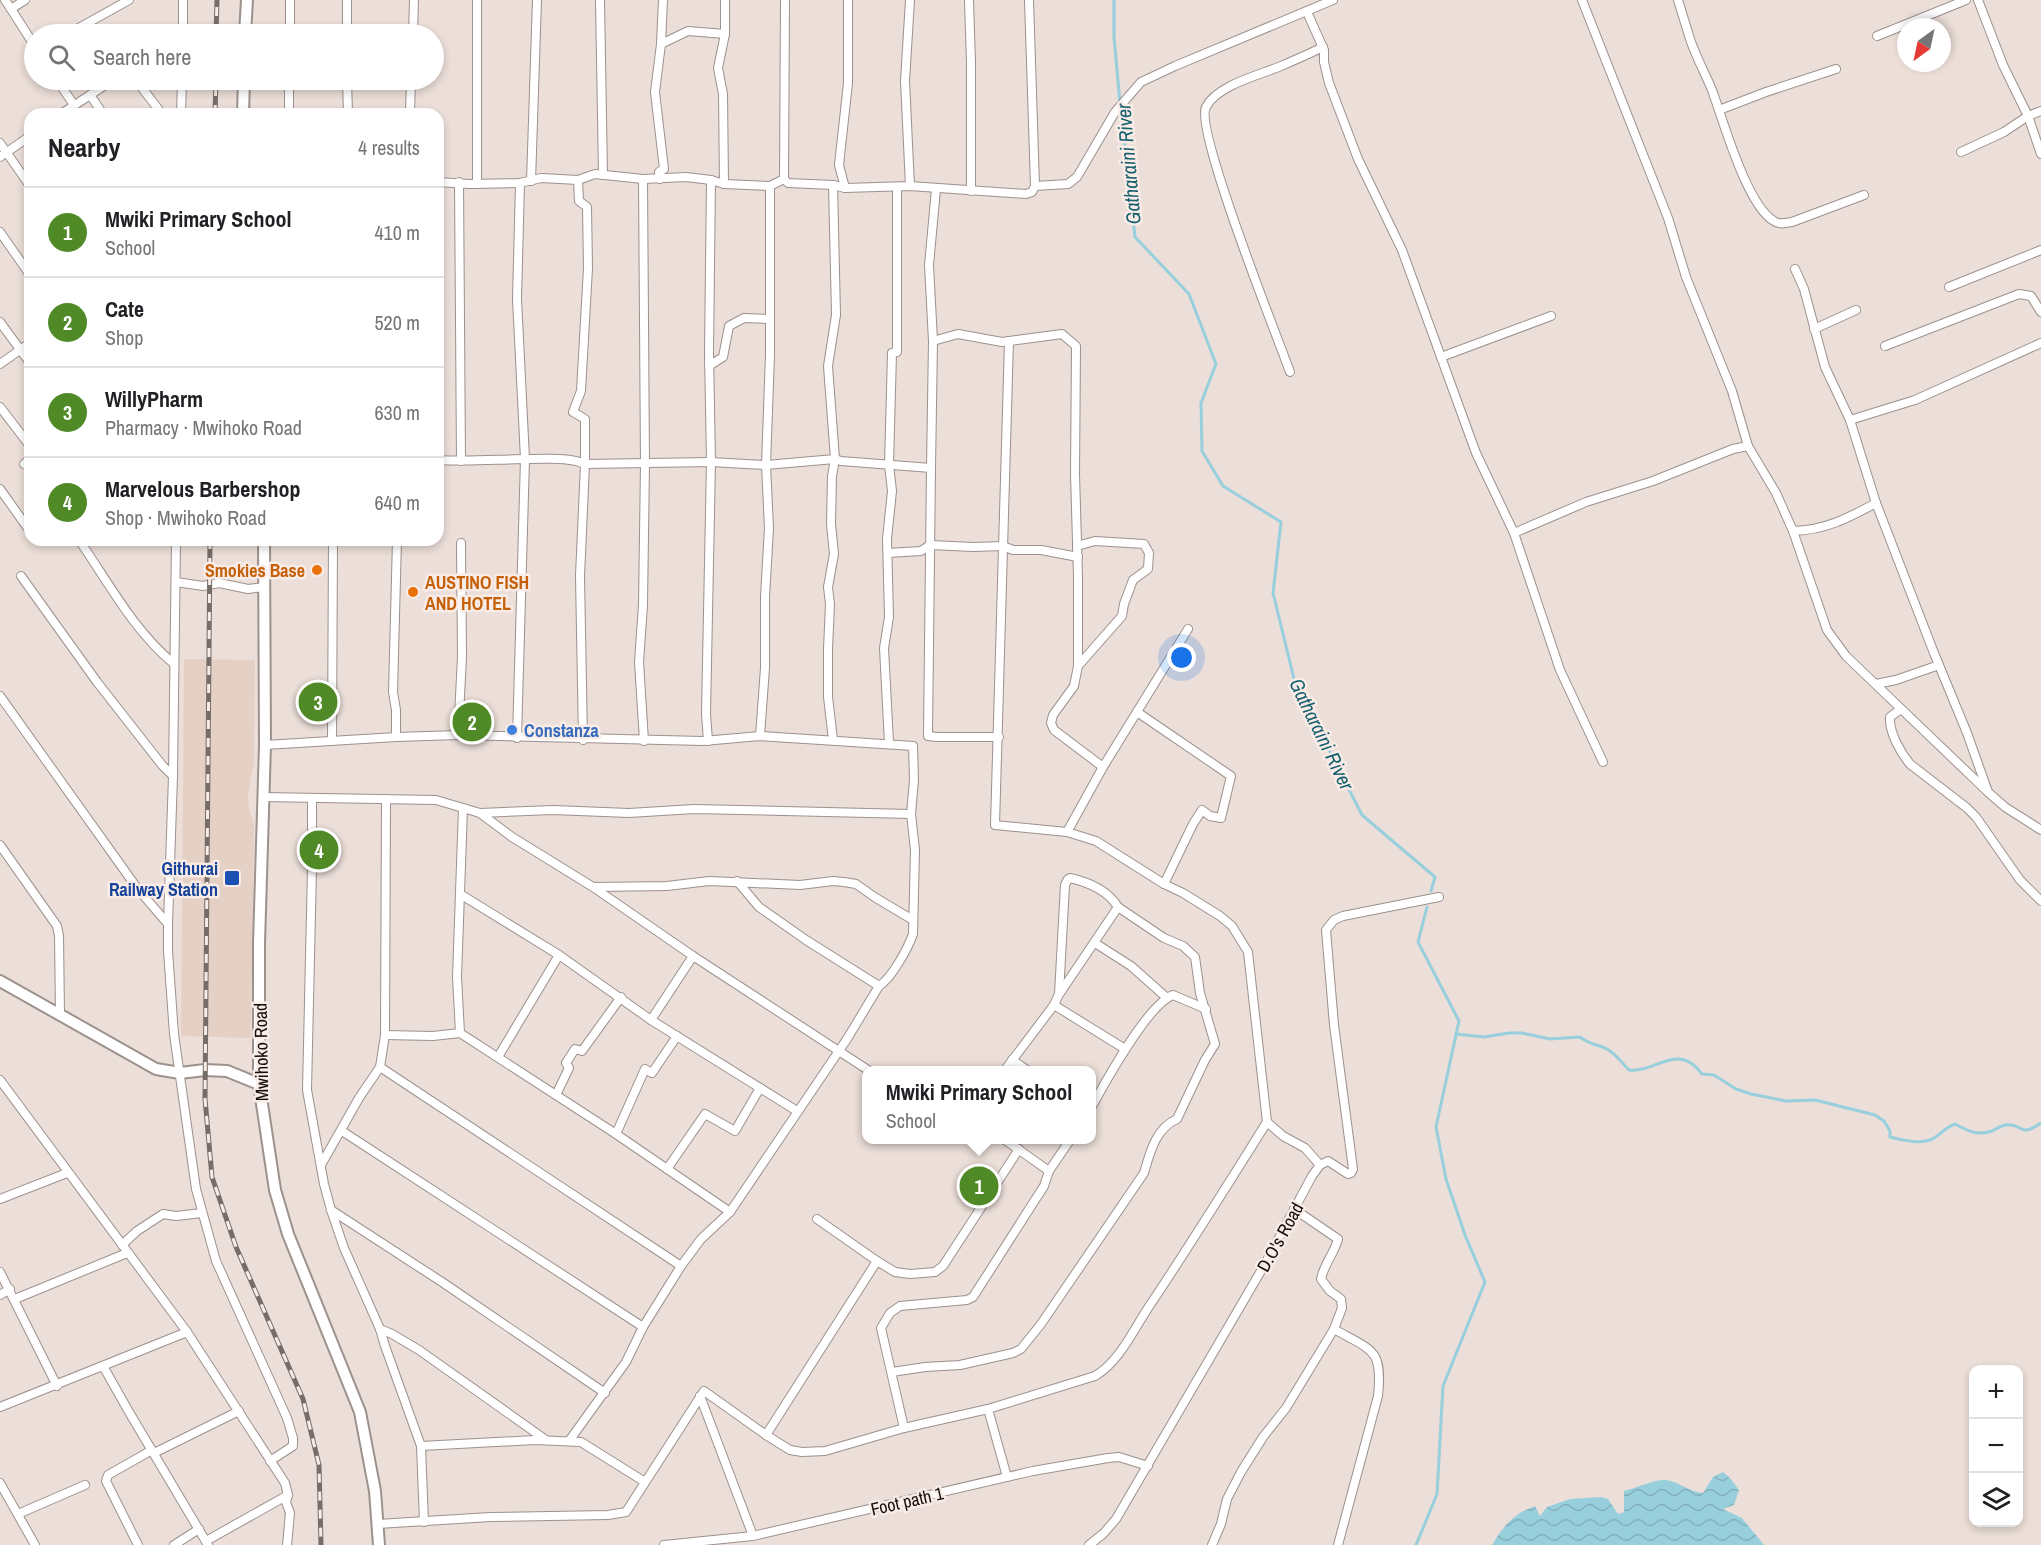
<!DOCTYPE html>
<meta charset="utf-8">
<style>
:root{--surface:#fff;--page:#f6f6f6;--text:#202124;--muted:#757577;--line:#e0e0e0;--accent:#508a26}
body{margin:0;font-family:"Archivo Narrow",sans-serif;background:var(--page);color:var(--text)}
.controls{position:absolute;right:18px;bottom:18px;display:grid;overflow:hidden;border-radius:12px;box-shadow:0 3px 9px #0003}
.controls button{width:54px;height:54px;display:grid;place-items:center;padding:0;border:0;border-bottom:2px solid var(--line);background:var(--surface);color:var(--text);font:30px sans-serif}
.compass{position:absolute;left:1897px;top:18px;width:54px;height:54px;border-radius:50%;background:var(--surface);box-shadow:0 3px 9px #0003;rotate:213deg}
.you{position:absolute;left:1182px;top:658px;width:21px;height:21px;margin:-15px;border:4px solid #fff;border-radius:50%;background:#1a73e8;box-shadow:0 0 0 9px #1a73e833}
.badge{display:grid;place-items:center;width:39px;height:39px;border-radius:50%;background:var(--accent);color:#fff;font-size:20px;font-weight:700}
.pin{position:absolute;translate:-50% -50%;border:3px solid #fff;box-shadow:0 2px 6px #0006}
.popup{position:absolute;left:862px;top:1066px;width:234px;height:78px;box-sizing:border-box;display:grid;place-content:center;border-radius:12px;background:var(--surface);filter:drop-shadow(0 2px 4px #0005);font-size:20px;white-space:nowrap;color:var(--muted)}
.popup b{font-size:22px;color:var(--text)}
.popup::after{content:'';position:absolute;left:50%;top:100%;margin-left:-12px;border:12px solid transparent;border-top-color:var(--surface)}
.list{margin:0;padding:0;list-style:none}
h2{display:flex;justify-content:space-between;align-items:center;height:78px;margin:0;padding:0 24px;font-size:26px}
h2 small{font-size:20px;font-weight:400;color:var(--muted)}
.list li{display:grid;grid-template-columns:39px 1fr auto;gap:18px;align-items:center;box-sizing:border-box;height:90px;padding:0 24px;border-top:2px solid var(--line)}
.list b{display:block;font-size:22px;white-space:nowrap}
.list p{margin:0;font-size:20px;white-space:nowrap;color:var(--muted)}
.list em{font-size:20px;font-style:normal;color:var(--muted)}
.icon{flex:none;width:33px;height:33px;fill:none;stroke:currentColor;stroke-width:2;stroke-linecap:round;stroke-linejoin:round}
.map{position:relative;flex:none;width:2041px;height:1545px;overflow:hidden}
.search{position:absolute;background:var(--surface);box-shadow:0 3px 9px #0003;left:24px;top:24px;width:420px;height:66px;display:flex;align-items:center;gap:15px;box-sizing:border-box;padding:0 21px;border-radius:33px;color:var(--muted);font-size:22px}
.panel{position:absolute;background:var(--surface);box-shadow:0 3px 9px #0003;left:24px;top:108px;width:420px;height:438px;border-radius:18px}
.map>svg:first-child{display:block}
</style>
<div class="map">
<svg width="2041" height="1545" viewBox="0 0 2041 1545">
<defs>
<pattern id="water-waves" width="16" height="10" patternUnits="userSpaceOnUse" patternTransform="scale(1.5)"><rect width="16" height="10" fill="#98cfdd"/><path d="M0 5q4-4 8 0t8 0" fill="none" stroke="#82b1bc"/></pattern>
</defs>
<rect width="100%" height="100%" fill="#ecded8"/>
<polygon fill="#e5d0c6" points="184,659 255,660 254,762 248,793 249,810 254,825 251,1038 181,1036"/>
<path fill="url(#water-waves)" d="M1723,1472L1730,1478L1739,1490L1734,1505L1723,1509L1742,1518L1764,1545H1492C1503,1526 1514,1513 1535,1506L1540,1516L1547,1507L1570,1499L1601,1497L1608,1499L1618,1514L1624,1512V1491C1635,1488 1656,1479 1666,1480C1680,1482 1689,1492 1703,1493L1713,1477Z"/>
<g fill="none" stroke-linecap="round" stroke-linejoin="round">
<g stroke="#98cfdd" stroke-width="3">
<polyline points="1114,0 1114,37 1120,103"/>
<polyline points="1121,109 1135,237 1189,294 1216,364 1201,403 1202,451 1223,486 1281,522 1273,593 1295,683 1362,815 1435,877 1431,891"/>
<path d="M1456,1034L1484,1037L1509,1033H1522L1550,1039L1580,1037C1590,1045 1597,1044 1607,1049C1616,1054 1622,1063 1629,1070C1656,1073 1678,1041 1702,1074L1714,1075L1736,1089L1751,1094L1786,1101L1815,1100L1875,1115L1884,1121L1890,1131V1137C1902,1140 1918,1144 1930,1140C1940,1136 1945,1127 1955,1124C1968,1131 1977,1136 1992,1131C1996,1129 2001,1126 2005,1125C2024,1122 2017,1139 2041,1123"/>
<polyline points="1416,1545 1437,1494 1443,1386 1485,1282 1465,1235 1446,1179 1436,1127 1459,1021 1418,942 1427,907"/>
</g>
<g stroke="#9d918c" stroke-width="10">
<g id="street">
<polyline points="5,0 11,9 25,0"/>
<polyline points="347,0 347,34"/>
<polyline points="600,0 603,175"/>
<polyline points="969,0 971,63 971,191"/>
<polyline points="1582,0 1668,218 1686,277 1732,391 1748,446"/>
<path d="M1678,0C1682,13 1686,26 1690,39C1696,57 1705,73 1712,90C1723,120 1747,206 1774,221C1779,225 1786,223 1792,222L1864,195"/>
<polyline points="1978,0 2003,65 2028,116 2041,154"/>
<polyline points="11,9 34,45"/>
<polyline points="1307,12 1324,50 1324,62 1329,83 1358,159 1402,250 1476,453 1514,533"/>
<polyline points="68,34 129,0"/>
<polyline points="183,34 183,0"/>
<polyline points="290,34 290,0"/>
<polyline points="413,34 414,0"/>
<polyline points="1877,36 1966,0"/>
<polyline points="661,44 688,31 725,34"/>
<polyline points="57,80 74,105"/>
<polyline points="136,80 162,114"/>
<polyline points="347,80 348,114"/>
<polyline points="90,95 103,114"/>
<polyline points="1719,110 1766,92 1836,69"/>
<polyline points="61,114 113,80"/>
<polyline points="181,114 182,80"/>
<polyline points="289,114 289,80"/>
<polyline points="410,114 411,80"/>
<polyline points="0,143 30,186"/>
<polyline points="1961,152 2004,132 2028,116 2041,111"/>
<polyline points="0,157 30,136"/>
<polyline points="643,179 645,464 643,605 639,662 644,741"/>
<polyline points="660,179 659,172 664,169 655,92 661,44 663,0"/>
<polyline points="784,179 785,0"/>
<polyline points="578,180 579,201 587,207 588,268 581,391 573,412 585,419 585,464 580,576 583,740"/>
<polyline points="531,181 537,0"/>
<polyline points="438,182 469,184 520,183 541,178 578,180 595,174 643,179 686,177 711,180 724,184 770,186 784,179 788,183 833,185 845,188 910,186 1026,194 1032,192 1035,186 1029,0"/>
<polyline points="459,182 461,461"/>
<polyline points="477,184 477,0"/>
<polyline points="724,184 723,94 718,68 725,34 725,0"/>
<polyline points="833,185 836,315 828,366 835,459 832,476 831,524 834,554 828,587 830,604 828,649 828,697 833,740"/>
<polyline points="910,186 905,81 910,0"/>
<polyline points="1035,186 1068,184 1077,177 1115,112 1141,82 1175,66 1333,0"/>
<polyline points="845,188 839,165 848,83 848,0"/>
<polyline points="0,232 30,275"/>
<polyline points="1795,269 1804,289 1825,367 1850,420 1915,400 2041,343"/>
<polyline points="1949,287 2041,250"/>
<polyline points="0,322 30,363"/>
<polyline points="1814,329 1856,310"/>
<polyline points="933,341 958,334 1002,342 1062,334 1076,346 1075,474 1078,576 1078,666 1074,686 1053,715 1051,723 1054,730 1103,767 1067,832"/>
<polyline points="1009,341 995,825 1067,832 1096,841 1164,884 1183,893 1220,916 1232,926 1248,952 1267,1122 1283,1136 1305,1148 1320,1165"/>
<polyline points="1885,346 2019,294 2031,296 2041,312"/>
<polyline points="1441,357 1551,316"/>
<polyline points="0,364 30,343"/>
<polyline points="709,366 723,357 729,326 744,318 770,319"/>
<path d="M1290,372C1277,336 1194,129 1206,107C1217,85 1260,75 1281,66C1295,60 1309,54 1323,47"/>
<polyline points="0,407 30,446"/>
<path d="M438,460C470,462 501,459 533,459C550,459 569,457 585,464L711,462L766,465L835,459L841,461L931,468L928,734V736L937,737H999"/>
<polyline points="24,464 30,459"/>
<polyline points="931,468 933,341 929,265 936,189"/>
<polyline points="0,489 27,527"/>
<polyline points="1876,503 1934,653 1967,733 1988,792"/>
<polyline points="1793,531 1827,630 1846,656 1989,793 2005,807 2041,830"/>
<path d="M79,540C109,583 133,630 174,664"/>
<polyline points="176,540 173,776 168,924 168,951 174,1034 196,1189 216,1261 287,1418 293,1438 293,1446 270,1461"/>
<polyline points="1077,546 1095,541 1144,544 1149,553 1148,569 1133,580 1124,604 1122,616 1078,666"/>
<polyline points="888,553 921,551 930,545 974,547 1003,546 1013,550 1041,550 1078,557"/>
<polyline points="21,576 97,682 162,765 173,776"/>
<polyline points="176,582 203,586 219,583 248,589 264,587"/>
<polyline points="1876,684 1896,680 1939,665"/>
<polyline points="0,696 137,888 168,924"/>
<path d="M1901,709L1890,717C1889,732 1900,752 1910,764L1967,808L1976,817L2020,880L2041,901"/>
<polyline points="1137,712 1231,776 1221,818 1210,816 1202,810 1193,824 1164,884"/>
<polyline points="458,735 462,657 461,543"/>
<polyline points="760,736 765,668 765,597 769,528 766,465 770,355 770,186"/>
<polyline points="396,737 396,710 393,692 397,540"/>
<polyline points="517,738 525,459 517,299 520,183"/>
<polyline points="332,741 333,540"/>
<polyline points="708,741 706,714 711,462 709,352 711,180"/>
<polyline points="889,743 884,648 889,617 887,539 892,491 889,465 892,353 897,352 897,188"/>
<path d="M265,745L396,737L458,735L703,741L760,736L913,746L914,780L911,814L915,850L913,934C908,948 892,978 879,986L847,1039L730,1212L701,1239L681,1266L643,1327L626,1362L569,1441"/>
<path d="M1603,762L1560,670L1514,533L1586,502L1653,481L1733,449L1748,446L1776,493L1793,531C1826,530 1848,518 1876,503L1850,420"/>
<polyline points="1103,767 1188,629"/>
<polyline points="263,797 436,800 480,813 512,837 593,887 693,956 868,1070"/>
<polyline points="312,799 312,869 307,1090 324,1184 331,1210 344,1248 380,1329 385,1346 421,1446 424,1522"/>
<polyline points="463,808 457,977 460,1033 616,1134 730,1212"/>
<polyline points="480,813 553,810 629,813 694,809 911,814"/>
<polyline points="0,845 57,926 59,936 60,1015"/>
<polyline points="737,881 759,907 806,940 879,986"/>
<polyline points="594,887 667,886 709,881 800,885 833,881 844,882 856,884 876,898 913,920"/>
<polyline points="460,894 559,955 651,1020 797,1111"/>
<polyline points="1095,943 1131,966 1167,998"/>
<polyline points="1060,993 1118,907"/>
<polyline points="1054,1005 1125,1049"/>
<polyline points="651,1020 693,956"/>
<polyline points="385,1035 433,1036 460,1033"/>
<polyline points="498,1057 559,955"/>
<polyline points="1012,1060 1027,1070"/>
<polyline points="380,1067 681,1266"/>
<polyline points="0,1080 187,1332 285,1483 288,1495 286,1502 290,1513 287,1545"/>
<polyline points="556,1095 569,1068 566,1063 575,1049 582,1051 621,997"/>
<path d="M1092,1106C1106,1081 1148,1004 1173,995L1206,1009"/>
<polyline points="342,1131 643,1327"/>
<polyline points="616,1134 645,1069 652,1073 677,1036"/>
<polyline points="1005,1140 1049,1171"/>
<path d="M1019,1149L943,1266L935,1272L910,1274L895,1272L877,1261L766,1435L790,1450L802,1452L825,1451L904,1428L988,1409L1095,1376C1119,1362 1133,1331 1148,1308C1189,1247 1228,1184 1267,1122"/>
<polyline points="321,1165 359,1098 380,1067 385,1035 386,799"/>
<polyline points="667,1169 705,1114 735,1131 760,1088"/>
<polyline points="0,1199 67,1173"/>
<polyline points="331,1210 442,1282 605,1393"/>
<polyline points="817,1219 877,1261"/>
<polyline points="122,1245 137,1231 163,1214 176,1216 202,1213"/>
<polyline points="0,1272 57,1386"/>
<polyline points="0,1295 10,1289"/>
<polyline points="15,1299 127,1253"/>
<polyline points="380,1329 392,1334 419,1350 546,1440"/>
<path d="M1334,1329C1372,1351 1383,1348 1378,1396L1338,1545"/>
<polyline points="103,1366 129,1412 208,1545"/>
<path d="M892,1372L925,1367L960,1365L1013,1353L1021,1349L1041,1324L1144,1173C1150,1152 1156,1128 1177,1119L1205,1060L1215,1044L1200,993L1195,957L1183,946L1164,938L1118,907C1108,891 1088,882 1070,878L1068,879L1065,885L1059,994L1054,1005L1005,1070"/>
<polyline points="700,1396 753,1536"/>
<polyline points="0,1407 187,1332"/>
<polyline points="988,1409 1007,1477"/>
<polyline points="904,1428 881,1328 890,1313 900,1306 967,1300 973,1297 1044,1186 1049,1171 1070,1140"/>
<polyline points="421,1446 535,1440 581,1442 645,1482"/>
<polyline points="154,1453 239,1411"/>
<polyline points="0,1483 35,1545"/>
<polyline points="18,1514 85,1485"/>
<polyline points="378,1524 490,1517 608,1515 626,1512 704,1391 766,1435"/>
<polyline points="206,1541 288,1495"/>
<polyline points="138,1545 106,1481 108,1475 152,1450"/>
<polyline points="174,1545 199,1529"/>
<polyline points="664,1545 753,1536 1033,1471 1108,1458 1119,1457 1148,1466"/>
<polyline points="1089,1545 1103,1534 1116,1519 1265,1264 1312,1176 1320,1165 1328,1161 1348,1174 1351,1173 1353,1169 1334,1025 1326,930 1334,920 1343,916 1439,897"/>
<path d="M1212,1545L1221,1524L1227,1499L1241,1472L1263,1437L1286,1408L1334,1329L1342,1308L1341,1299L1330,1291L1321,1279C1324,1264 1334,1254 1338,1239L1294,1209"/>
</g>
</g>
<g stroke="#9d918c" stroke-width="14">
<g id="secondary">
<polyline points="245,34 247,0"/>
<polyline points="243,114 244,80"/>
<polyline points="264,540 265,745 259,943 259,1084 275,1190 288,1234 360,1412 375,1491 379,1545"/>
<polyline points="0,981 156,1069 180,1073 205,1070 227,1071 259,1084"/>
</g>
</g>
<use href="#street" stroke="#fff" stroke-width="8"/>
<use href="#secondary" stroke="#fff" stroke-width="10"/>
<g stroke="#766d69" stroke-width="5">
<g id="rail">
<polyline points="216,34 217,0"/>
<polyline points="215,114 216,80"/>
<polyline points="210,540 205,1099 212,1177 236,1247 303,1399 319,1465 321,1545"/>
</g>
</g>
<use href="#rail" stroke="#f9ebe6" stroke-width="3" stroke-dasharray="9" stroke-linecap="butt"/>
</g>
<g fill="#e8710a" stroke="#f9ebe6" stroke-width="2">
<circle cx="317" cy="570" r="6"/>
<circle cx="413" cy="592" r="6"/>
</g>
<circle fill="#3f7fe0" stroke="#f9ebe6" stroke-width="2" cx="512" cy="730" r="6"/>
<rect fill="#1a4fb4" stroke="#f9ebe6" stroke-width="2" x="224" y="870" width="16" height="16" rx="3"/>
<g text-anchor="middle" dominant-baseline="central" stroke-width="5" stroke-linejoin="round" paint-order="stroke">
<g font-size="18" font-weight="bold" fill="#c56008" stroke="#f9ebe6" text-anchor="end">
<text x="305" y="570">Smokies Base</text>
<text x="425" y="582" text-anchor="start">AUSTINO FISH<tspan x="425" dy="21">AND HOTEL</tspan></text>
</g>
<g font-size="18" font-weight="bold" fill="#366cbe" stroke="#f9ebe6" text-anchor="start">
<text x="524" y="730">Constanza</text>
</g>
<g font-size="18" font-weight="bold" fill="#164399" stroke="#f9ebe6" text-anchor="end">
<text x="218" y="868">Githurai<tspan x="218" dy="21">Railway Station</tspan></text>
</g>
<g font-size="18" fill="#130f0d" stroke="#f9ebe6">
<text transform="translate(261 1052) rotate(-91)">Mwihoko Road</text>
<text transform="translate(1280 1237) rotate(-61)">D.O's Road</text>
<text transform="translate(907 1501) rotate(-13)">Foot path 1</text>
</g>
<g font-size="20" font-style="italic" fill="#165f6e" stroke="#f9ebe6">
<text transform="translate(1128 164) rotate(-95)">Gatharaini River</text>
<text transform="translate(1322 734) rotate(64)">Gatharaini River</text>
</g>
</g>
</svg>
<div class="controls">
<button>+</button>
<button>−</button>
<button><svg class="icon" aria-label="layers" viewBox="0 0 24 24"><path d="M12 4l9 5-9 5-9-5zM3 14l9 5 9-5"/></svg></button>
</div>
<svg class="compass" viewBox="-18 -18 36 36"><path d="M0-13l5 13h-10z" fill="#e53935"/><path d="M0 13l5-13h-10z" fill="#757577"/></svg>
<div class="you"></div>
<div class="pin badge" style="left:979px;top:1186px">1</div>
<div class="popup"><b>Mwiki Primary School</b>School</div>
<div class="pin badge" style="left:472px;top:722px">2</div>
<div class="pin badge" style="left:318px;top:702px">3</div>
<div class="pin badge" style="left:319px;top:850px">4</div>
<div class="search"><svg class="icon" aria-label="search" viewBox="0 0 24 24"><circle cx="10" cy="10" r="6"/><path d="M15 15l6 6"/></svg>Search here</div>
<section class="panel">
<h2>Nearby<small>4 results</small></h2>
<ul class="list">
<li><span class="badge">1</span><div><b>Mwiki Primary School</b><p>School</p></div><em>410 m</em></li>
<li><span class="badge">2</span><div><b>Cate</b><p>Shop</p></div><em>520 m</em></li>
<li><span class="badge">3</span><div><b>WillyPharm</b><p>Pharmacy · Mwihoko Road</p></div><em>630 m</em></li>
<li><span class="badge">4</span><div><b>Marvelous Barbershop</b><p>Shop · Mwihoko Road</p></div><em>640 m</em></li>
</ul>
</section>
</div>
